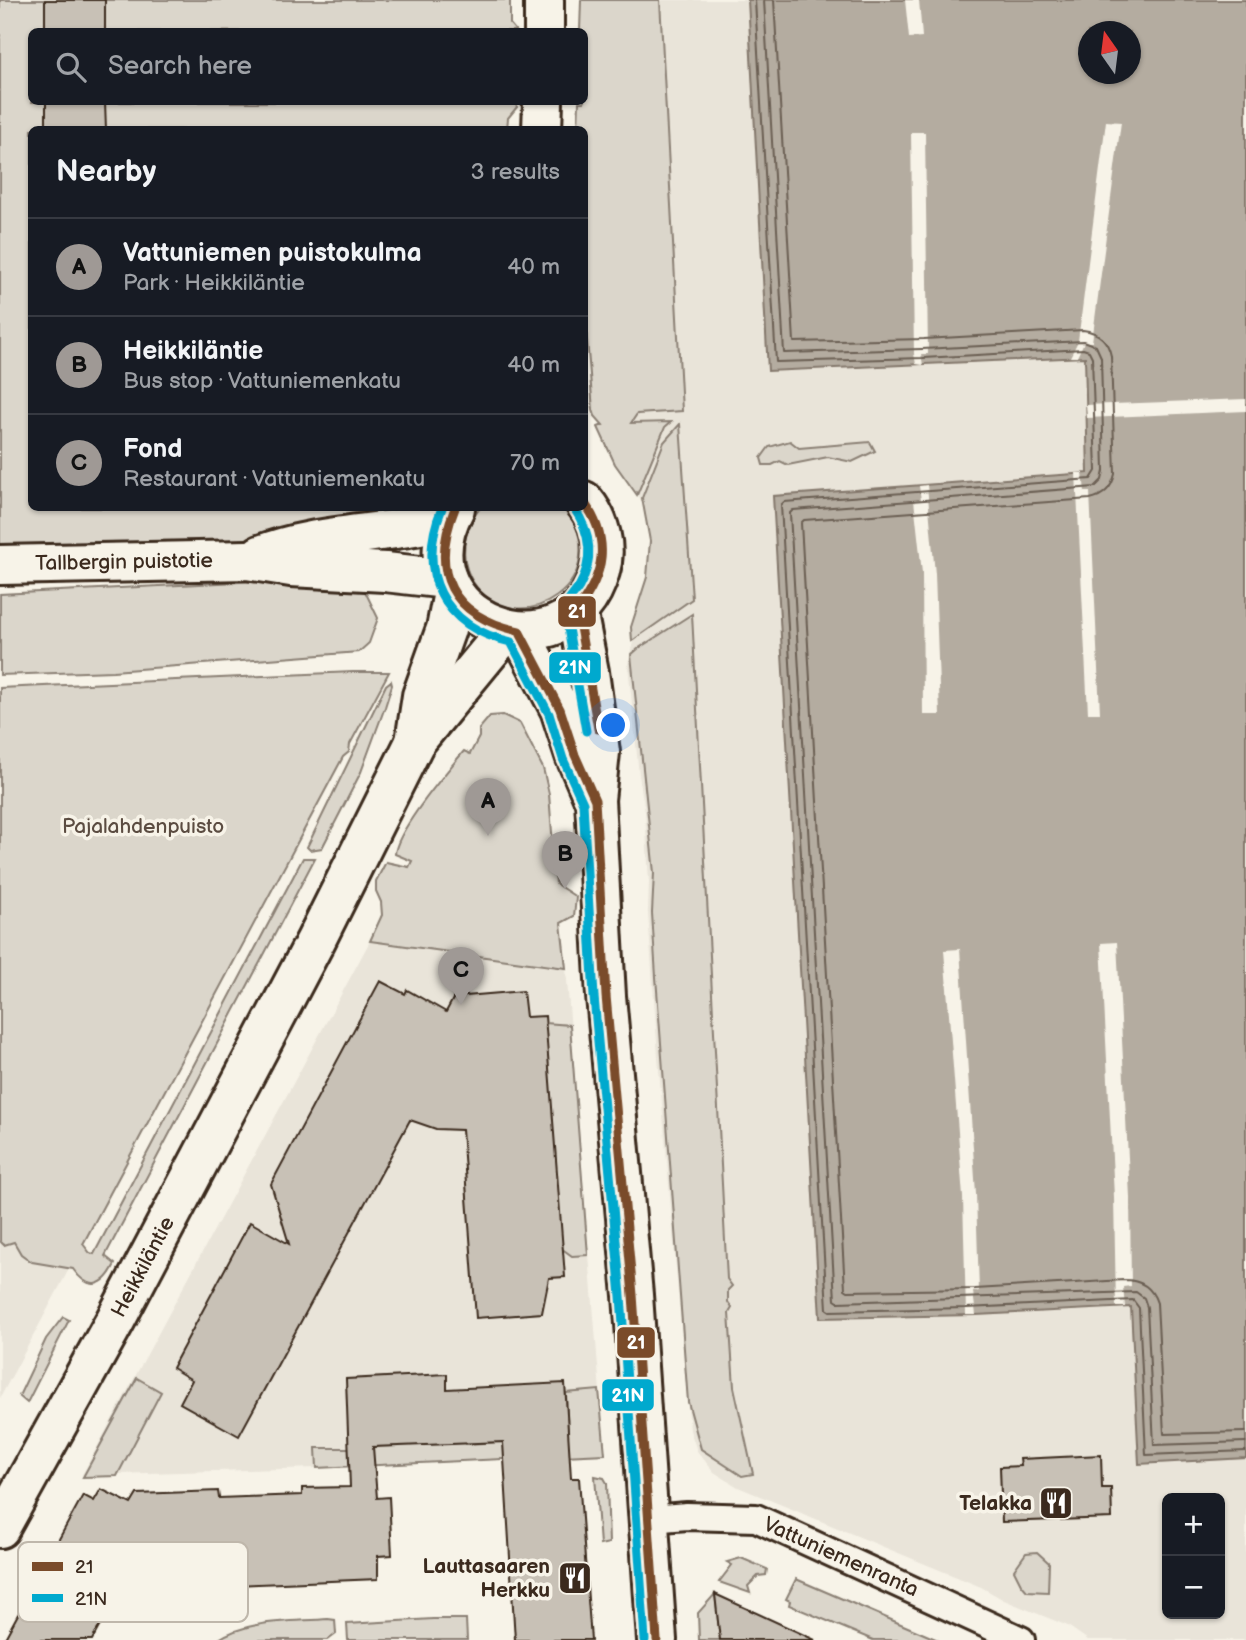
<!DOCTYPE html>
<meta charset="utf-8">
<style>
:root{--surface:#171b24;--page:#242831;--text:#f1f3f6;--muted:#9ea1a6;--line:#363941;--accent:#9f9995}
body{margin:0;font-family:"Balsamiq Sans",sans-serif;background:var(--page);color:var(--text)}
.controls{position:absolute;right:21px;bottom:21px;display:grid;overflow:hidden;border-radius:10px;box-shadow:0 2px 5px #0004}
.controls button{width:63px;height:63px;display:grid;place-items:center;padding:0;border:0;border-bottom:2px solid var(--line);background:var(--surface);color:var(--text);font:35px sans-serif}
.compass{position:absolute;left:1078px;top:21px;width:63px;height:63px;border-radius:50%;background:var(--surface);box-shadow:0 2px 5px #0004;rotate:346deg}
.you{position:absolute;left:614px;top:726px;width:24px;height:24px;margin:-18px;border:5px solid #fff;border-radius:50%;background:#1a73e8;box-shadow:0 0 0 10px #1a73e833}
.badge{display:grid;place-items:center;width:46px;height:46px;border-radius:50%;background:var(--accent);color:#111;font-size:23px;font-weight:700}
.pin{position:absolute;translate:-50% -58px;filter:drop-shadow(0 2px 4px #0008)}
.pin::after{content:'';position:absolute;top:37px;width:24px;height:21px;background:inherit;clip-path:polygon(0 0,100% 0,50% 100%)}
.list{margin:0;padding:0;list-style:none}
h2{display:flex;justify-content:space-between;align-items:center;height:91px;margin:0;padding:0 28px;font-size:30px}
h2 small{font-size:23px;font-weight:400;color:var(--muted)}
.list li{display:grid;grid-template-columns:46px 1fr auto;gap:21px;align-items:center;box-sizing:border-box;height:98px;padding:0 28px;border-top:2px solid var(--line)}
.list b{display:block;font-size:26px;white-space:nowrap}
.list p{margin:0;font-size:23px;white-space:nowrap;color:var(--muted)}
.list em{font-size:23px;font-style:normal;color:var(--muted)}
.icon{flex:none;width:38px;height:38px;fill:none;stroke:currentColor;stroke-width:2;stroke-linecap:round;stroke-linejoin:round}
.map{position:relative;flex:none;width:1246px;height:1640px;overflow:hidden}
.search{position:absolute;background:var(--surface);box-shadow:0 2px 5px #0004;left:28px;top:28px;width:560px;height:77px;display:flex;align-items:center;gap:18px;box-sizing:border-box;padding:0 24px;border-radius:10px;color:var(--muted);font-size:26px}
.panel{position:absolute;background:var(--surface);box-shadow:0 2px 5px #0004;left:28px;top:126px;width:560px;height:385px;border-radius:10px}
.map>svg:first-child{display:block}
</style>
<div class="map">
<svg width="1246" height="1640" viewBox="0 0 1246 1640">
<rect width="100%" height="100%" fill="#f7f3e8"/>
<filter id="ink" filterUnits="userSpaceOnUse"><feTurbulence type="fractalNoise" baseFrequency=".0143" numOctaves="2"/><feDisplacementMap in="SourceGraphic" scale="14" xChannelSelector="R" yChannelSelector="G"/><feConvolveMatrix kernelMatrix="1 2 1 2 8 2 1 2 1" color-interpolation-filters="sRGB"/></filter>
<g filter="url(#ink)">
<g fill="#e9e4d9" fill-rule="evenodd">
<path d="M596,0H748L769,371L1085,356L1089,473L773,496L966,1315L1132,1307L1139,1464L1246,1458V1640H1088L1068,1626L1004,1600L981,1587L738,1487L714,1472L697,1451L690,1430L658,1057L648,912L649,882L645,812L639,775L628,664L652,559L648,513L615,454ZM1167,1498H1220V1614H1167Z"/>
<polygon points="370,941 566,968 605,1454 317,1468 82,1475"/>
<polygon points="0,1232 69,1269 0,1398"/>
</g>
<g fill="#dbd6cb" stroke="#8b8074" stroke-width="2">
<polygon points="0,0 510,0 510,24 516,31 32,32 32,102 515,102 517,107 508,118 507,129 32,130 32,508 382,508 382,515 362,529 0,569"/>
<polygon points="581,0 660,0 682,411 637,414 631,423 671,422 665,427 637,495 615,464 598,427 603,425 595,416 593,410 584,304 584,130 578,129 579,102 584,102 584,32 580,31"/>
<polygon points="680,424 692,599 632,641 631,627 647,577 650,541 642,498 664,442"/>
<polygon points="790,441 799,448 870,442 875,451 852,462 828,457 788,465 780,461 772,465 763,465 761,458 769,447"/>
<path d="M480,508H563C576,521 582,537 580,556C579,572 570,587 557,596C501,637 433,570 480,508Z"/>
<polygon points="299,579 361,583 378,618 369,643 359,652 113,671 0,675 0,594"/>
<polygon points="692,614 727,1279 732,1286 728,1290 728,1302 732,1308 729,1313 734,1387 753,1474 742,1476 701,1449 688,1402 656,977 652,913 654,873 631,655 639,648"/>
<path d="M353,672H389L350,744L349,752L343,757L83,1244L90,1253L94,1254L303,858H315L105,1256L115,1264C104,1287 89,1292 73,1269L32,1262L21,1254L14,1242L4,1245L0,1241V688Z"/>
<polygon points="391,681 392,685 385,707 361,772 322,848 310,850 307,847 386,685"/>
<path d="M503,715L520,723L543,768L549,794L556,884L576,897L574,916L561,923L566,968L370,941L382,915L381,902L376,891V881L386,862L409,867L412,861L395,854C397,830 447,771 464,751L470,754L479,737V729L490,716Z"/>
<polygon points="545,1023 570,1025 588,1255 572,1256 561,1248"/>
<polygon points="63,1317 69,1320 27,1403 19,1396 46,1339"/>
<polygon points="137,1378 161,1392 117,1476 83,1477"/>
<polygon points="599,1390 605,1454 317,1468 316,1448 349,1448 464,1429 466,1444 568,1438 566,1393"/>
<polygon points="595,1476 604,1478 607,1483 609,1543 600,1545"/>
<polygon points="1037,1552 1049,1563 1048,1592 1027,1591 1021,1584 1014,1570 1026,1553"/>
<polygon points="741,1558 767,1569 766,1575 758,1576 748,1586 750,1593 719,1582 732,1565 727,1562"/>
<polygon points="796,1579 938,1640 873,1640 789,1605 790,1601 786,1599"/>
<polygon points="715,1594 720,1640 699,1640 698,1613"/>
<path d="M328,1619L335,1620L336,1634L328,1640H217C249,1619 292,1622 328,1619Z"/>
<polygon points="433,1619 466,1619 467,1640 348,1640 347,1624"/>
</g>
<path fill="#b4aca0" stroke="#84786c" stroke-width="2" fill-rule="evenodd" d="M748,0H1246V1458L1139,1464L1131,1307L976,1315L820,1318L773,496L1088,473L1085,357L768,371ZM1088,32H1130V74H1088Z"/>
<g fill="#f7f3e8">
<polygon points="905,0 919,0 922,37 909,38"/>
<polygon points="1106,121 1121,122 1092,342 1084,342 1077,357 1070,357 1078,341"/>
<polygon points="911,132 925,132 928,354 921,354 923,365 916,364 914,354"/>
<polygon points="1246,399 1246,411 1087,418 1086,405"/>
<polygon points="1076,473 1083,473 1085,492 1090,492 1100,713 1088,713"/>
<polygon points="927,485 935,574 940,715 923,715 922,573 914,500 921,500 919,486"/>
<polygon points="1117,942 1130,1197 1131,1286 1123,1287 1125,1307 1116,1307 1114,1197 1101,943"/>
<polygon points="960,949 976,1194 979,1291 973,1292 976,1315 966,1315 963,1197 944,950"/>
</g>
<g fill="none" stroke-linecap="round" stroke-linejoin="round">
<g stroke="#6b5e52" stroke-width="2">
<polyline points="755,0 776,362 923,358 1083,349 1089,351 1092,357 1096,471 1091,479 784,502 781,505 827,1309 830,1311 966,1308 1133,1300 1139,1308 1146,1455 1246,1451"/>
<polyline points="764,0 784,353 922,349 1083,341 1096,346 1101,357 1104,471 1102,480 1095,487 793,510 790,513 835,1300 838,1302 1136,1292 1144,1298 1147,1307 1154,1445 1246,1442"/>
<path d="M774,0L794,342L924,339L1083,330C1099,332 1108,340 1111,356L1115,474C1112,488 1104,496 1090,499L804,520L801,523L845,1289L848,1291L975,1289L1124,1280C1141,1280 1152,1287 1157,1303L1164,1434L1246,1432"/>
</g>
</g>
<g fill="#c8c1b6" stroke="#3b2a1e" stroke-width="2">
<rect x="45" y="0" width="60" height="32"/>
<polygon points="46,102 105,102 106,130 46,130"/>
<polygon points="380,981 405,994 407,990 446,1012 454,997 523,991 526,1017 545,1016 565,1277 549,1278 542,1313 476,1318 462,1130 436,1129 410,1120 239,1436 180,1403 192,1380 172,1368 250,1222 289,1244 271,1184"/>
<polygon points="447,1374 447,1389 565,1383 571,1478 579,1478 591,1640 515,1640 503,1442 373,1447 377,1498 389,1497 392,1555 378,1556 378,1579 119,1590 92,1640 4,1640 83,1495 94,1501 101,1489 131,1504 137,1494 218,1491 219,1498 302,1495 302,1488 350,1487 346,1379"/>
<polygon points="1101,1455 1102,1488 1111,1488 1112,1518 1002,1522 1000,1467 1021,1466 1020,1459"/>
<polygon points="715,1594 815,1640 720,1640"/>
</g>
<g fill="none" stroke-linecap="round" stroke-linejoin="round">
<g stroke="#3b2a1e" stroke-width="32">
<polyline id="street" points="650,1519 687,1516 756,1518 1021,1640"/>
</g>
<g stroke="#3b2a1e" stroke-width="44">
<g id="secondary">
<polyline points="544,32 544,0"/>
<polyline points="542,130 543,102"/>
<path d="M455,508C395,620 569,684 600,571C607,547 600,520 584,501"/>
<path d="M260,555C319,532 387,536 449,518"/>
<polyline points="0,565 247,560 291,567 385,572 447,579"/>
<polyline points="577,610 589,672 600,752 595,800 606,996 633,1295 657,1640"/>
<polyline points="519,631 560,709 575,755 592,795"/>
<polyline points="415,742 422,696 446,629 453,592"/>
<polyline points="0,1528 115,1321 316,940 415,742 507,630"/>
</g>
</g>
<use href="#street" stroke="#f7f3e8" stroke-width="26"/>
<use href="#secondary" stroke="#f7f3e8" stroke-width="38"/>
<g stroke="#f7f3e8" stroke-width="14">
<g id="bus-1">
<path d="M584,502C611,540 605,574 577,610L598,729"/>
<path d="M455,508C429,573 451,616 519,631L560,709L575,755L595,800L606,996L633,1295L657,1640"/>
</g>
</g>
<g stroke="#f7f3e8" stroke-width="14">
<g id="bus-2">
<path d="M442,508C416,572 442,627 511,642L549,714L563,759L583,803L594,997L621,1296L645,1640"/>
<path d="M574,508C591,533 594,560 579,587C574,595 566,601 565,611L586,731"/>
</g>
</g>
<use href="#bus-1" stroke="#7a4b2a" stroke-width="9"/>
<use href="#bus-2" stroke="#00a9ce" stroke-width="9"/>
</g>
</g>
<defs>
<g id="restaurant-square" transform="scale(1.75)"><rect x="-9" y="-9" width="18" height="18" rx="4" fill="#3b2a1e" stroke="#f7f3e8"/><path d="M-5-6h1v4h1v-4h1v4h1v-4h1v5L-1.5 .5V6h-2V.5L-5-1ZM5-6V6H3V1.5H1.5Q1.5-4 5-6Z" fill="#fff"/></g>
</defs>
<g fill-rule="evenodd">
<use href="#restaurant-square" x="1056" y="1503"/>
<use href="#restaurant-square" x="575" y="1578"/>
</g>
<g text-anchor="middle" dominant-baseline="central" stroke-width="7" stroke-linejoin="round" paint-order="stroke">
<g font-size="21" fill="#3b2a1e" stroke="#f7f3e8">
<text transform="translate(124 562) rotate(-1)">Tallbergin puistotie</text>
<text transform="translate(143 1267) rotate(-62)">Heikkiläntie</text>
<text transform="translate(841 1557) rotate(24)">Vattuniemenranta</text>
</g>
<g font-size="21" fill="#5b4c41" stroke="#f7f3e8">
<text x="143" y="826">Pajalahdenpuisto</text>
</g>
<g font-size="21" font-weight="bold" fill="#3b2a1e" stroke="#f7f3e8" text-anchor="end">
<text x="1032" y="1503">Telakka</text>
<text x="550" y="1566">Lauttasaaren<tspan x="550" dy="24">Herkku</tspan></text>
</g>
</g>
<rect x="18" y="1542" width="230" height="80" rx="10" fill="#f7f3e8" stroke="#bfb7ab" stroke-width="2"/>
<rect x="32" y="1562" width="31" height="9" fill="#7a4b2a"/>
<rect x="32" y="1594" width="31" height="8" fill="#00a9ce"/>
<g font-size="19" fill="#3b2a1e">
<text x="75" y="1573">21</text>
<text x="75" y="1605">21N</text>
</g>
<g stroke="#f7f3e8" stroke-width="2.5">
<rect x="557" y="595" width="40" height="33" rx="7" fill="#7a4b2a"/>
<rect x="548" y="651" width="54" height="33" rx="7" fill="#00a9ce"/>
<rect x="616" y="1326" width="40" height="33" rx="7" fill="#7a4b2a"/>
<rect x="601" y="1378" width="54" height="34" rx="7" fill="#00a9ce"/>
</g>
<g font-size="19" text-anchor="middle" font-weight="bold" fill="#fff">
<text x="577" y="618">21</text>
<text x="575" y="674">21N</text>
<text x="636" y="1349">21</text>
<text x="628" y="1402">21N</text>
</g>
</svg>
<div class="controls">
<button>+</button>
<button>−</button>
</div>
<svg class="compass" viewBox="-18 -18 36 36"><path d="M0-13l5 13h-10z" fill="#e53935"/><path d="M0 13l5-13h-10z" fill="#9ea1a6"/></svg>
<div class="you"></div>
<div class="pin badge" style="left:488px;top:836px">A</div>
<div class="pin badge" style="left:565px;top:889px">B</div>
<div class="pin badge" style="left:461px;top:1005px">C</div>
<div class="search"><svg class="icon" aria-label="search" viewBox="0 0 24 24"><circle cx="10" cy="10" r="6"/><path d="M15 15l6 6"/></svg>Search here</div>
<section class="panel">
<h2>Nearby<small>3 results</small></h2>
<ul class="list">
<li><span class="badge">A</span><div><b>Vattuniemen puistokulma</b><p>Park · Heikkiläntie</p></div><em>40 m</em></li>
<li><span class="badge">B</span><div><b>Heikkiläntie</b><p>Bus stop · Vattuniemenkatu</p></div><em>40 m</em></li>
<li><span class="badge">C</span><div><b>Fond</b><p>Restaurant · Vattuniemenkatu</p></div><em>70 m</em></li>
</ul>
</section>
</div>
